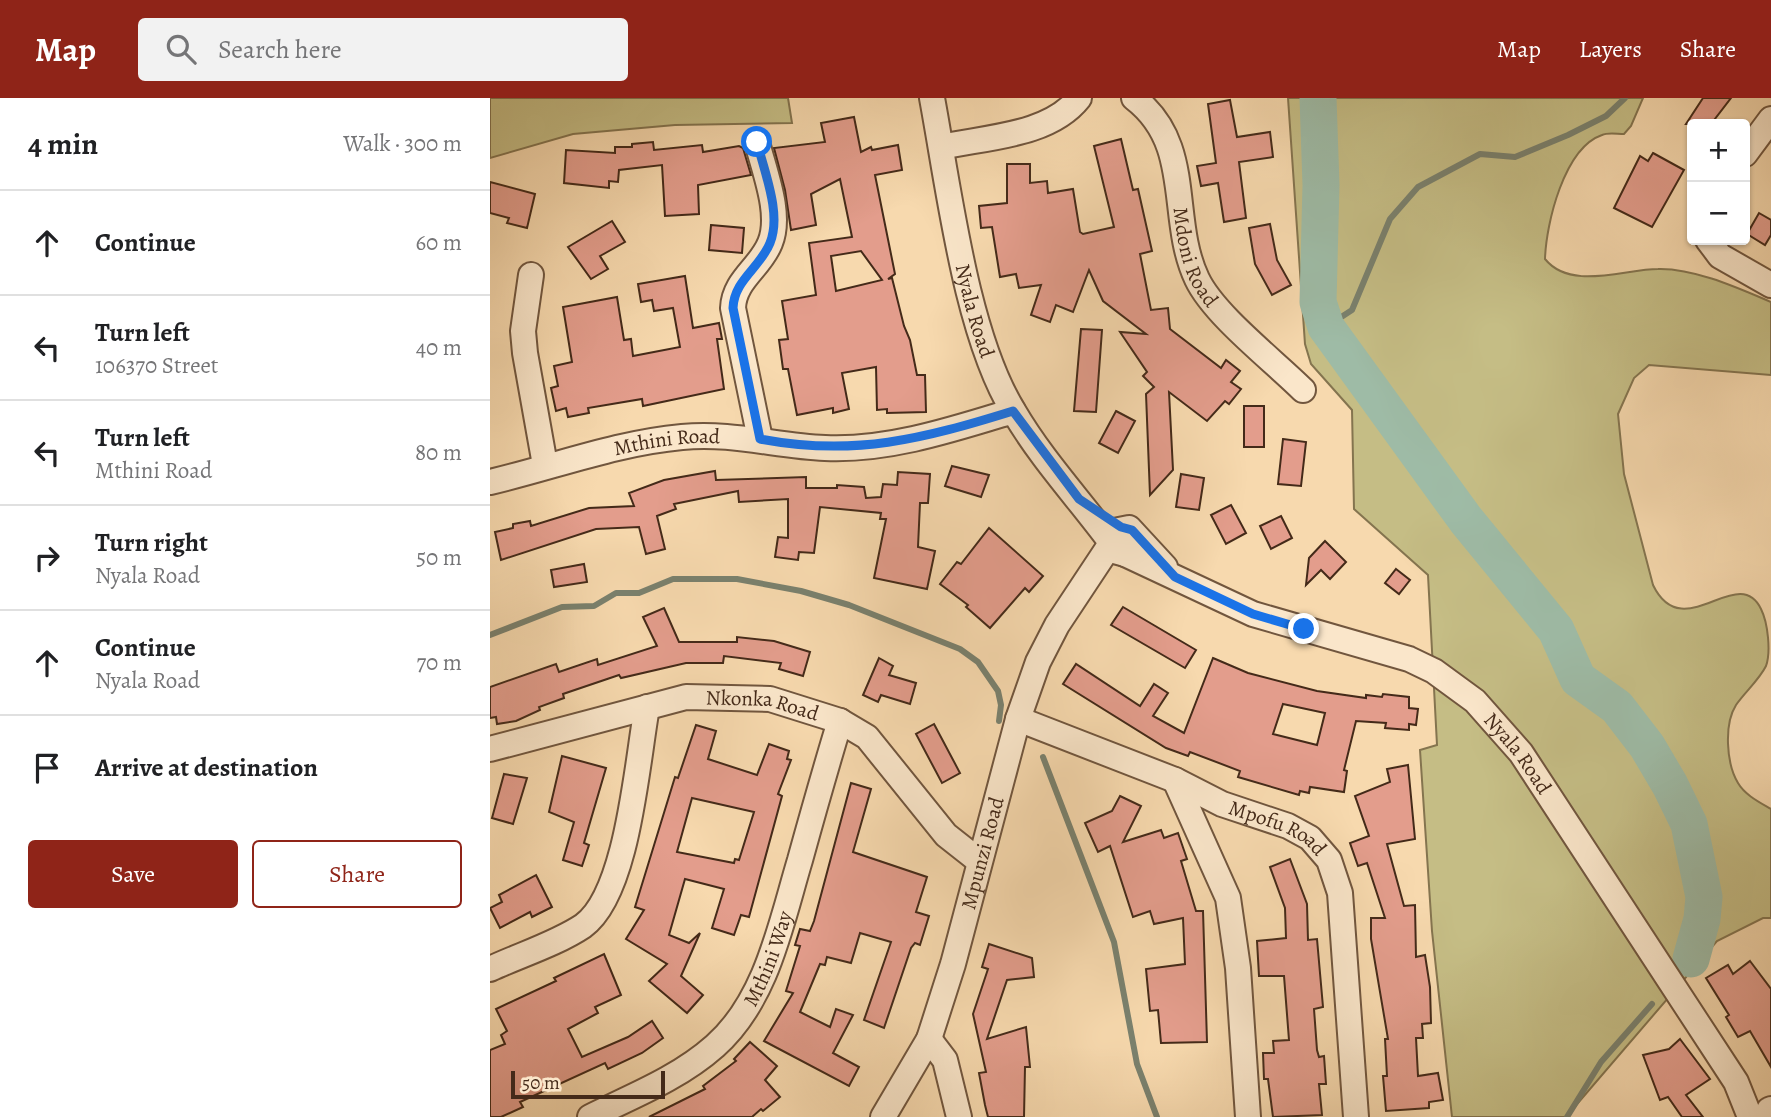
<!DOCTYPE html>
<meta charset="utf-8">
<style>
:root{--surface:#fff;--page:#f2f2f2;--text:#202124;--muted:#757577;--line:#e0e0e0;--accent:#8f2418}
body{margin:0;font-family:Alegreya,serif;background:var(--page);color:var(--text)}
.controls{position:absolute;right:21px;top:21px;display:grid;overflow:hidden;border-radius:7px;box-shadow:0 2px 5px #0004}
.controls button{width:63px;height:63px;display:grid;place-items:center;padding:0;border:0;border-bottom:2px solid var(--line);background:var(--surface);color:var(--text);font:35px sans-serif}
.scale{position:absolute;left:21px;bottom:18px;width:154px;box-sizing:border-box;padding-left:7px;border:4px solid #442a19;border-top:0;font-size:19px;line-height:24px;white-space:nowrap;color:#442a19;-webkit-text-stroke:5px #fae6ca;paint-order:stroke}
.stop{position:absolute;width:21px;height:21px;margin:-16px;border:5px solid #1a73e8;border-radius:50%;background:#fff}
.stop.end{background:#1a73e8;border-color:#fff;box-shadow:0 2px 7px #0008}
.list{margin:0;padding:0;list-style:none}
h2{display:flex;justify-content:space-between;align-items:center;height:91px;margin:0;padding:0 28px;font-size:30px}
h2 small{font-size:23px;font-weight:400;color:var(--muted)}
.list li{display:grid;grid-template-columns:46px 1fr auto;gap:21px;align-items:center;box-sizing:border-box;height:105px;padding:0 28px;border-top:2px solid var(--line)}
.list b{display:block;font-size:26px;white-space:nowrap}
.list p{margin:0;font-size:23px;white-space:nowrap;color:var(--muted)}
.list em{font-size:23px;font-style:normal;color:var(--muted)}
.actions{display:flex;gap:14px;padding:21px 28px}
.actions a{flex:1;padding:16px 0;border:2px solid var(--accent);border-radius:7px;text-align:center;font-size:24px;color:var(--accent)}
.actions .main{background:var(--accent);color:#fff}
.icon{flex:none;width:38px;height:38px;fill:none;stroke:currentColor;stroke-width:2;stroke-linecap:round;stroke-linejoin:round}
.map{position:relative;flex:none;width:1281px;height:1019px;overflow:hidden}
header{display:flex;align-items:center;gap:42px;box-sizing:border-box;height:98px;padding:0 35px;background:var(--accent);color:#fff}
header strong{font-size:33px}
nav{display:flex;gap:38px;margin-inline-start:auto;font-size:24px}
.search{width:490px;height:63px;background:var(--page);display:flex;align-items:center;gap:18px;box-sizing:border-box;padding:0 24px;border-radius:7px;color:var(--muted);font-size:26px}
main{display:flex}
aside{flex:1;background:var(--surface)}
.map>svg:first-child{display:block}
</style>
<header>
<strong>Map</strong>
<div class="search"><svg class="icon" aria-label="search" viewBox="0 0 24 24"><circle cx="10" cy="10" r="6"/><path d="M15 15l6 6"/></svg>Search here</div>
<nav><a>Map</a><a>Layers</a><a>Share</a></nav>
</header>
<main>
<aside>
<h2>4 min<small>Walk · 300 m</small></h2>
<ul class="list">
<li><svg class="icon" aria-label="ahead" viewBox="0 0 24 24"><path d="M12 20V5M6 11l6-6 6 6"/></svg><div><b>Continue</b></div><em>60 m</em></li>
<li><svg class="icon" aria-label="left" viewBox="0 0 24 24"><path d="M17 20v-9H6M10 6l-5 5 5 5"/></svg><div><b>Turn left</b><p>106370 Street</p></div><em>40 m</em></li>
<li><svg class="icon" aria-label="left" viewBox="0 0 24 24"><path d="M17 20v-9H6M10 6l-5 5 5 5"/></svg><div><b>Turn left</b><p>Mthini Road</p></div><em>80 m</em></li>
<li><svg class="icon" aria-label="right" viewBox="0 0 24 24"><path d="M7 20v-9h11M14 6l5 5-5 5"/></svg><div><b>Turn right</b><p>Nyala Road</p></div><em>50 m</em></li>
<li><svg class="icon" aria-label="ahead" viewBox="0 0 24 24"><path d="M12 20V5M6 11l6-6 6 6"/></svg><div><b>Continue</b><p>Nyala Road</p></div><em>70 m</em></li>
<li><svg class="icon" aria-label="arrive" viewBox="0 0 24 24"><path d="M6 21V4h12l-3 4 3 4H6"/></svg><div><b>Arrive at destination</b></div></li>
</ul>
<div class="actions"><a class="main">Save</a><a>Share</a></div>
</aside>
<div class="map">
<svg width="1281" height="1019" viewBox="0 0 1281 1019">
<rect width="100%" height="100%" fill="#f7d9ae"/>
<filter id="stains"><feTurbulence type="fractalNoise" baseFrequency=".00286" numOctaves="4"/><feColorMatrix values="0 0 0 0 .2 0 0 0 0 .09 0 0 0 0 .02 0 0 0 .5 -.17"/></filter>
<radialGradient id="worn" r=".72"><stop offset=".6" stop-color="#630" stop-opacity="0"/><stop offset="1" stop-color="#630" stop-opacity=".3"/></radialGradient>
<g fill="#c5bd85" stroke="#84744f" stroke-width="2">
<polygon points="0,0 298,0 302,25 185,27 83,36 0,60"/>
<path d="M798,0H1153L1141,28L1134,36C1127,36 1118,34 1112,37C1074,50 1056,126 1055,161C1081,193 1134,171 1168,171C1204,170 1248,190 1281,204V277L1159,267L1144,280L1128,316L1134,376L1163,487C1193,549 1248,464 1271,511C1278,525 1281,554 1276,568C1269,582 1255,594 1246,607C1234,626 1236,665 1248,685C1255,697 1269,704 1281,711V820H1273L1227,843L1076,1019H962L942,833L930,652L947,647L938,477L864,411L862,312L821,266L815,246Z"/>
</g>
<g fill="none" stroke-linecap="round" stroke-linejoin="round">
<g stroke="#7a816e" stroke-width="6">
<polyline points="836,229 862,212 900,121 928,89 990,56 1025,59 1078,37 1116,18 1135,0"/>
<polyline points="0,537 72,509 104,508 126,495 149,495 183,481 247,481 311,493 359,507 470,551 488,564 508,593 511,607 509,623"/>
<polyline points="553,659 624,844 647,966 667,1019"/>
<polyline points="1077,1019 1111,964 1162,906"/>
</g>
<polyline stroke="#9ebba6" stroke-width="37" points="828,0 831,87 828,204 836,229 976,422 1066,532 1088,581 1127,609 1157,648 1180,687 1199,726 1214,799 1212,821 1201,861"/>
</g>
<g fill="#e39d8c" stroke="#442a19" stroke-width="2" fill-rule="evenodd">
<polygon points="1213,0 1241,0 1221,26 1196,26"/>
<polygon points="740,2 747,39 780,34 783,59 749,64 756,120 734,124 728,85 711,88 707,68 726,65 718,6"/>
<path d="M364,19L371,54L381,49L382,52L408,47L412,72L385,77L405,176L398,181L402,180L414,228L420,242L427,277H435L436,314L397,315V311L387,312L386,269L352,275L359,311L343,315V310L307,317L298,271H293L289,242L298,241L292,203L326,197L319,145L362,139L350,81L321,96L326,127L301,132L295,92L284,50L335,44L331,25ZM371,153L392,182L346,193L341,158Z"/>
<polygon points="631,41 643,92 648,91 662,153 650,156 661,212 678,210 680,231 731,270 736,262 750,273 741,284 751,291 739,306 735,303 717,323 679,294 683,372 660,397 656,296 664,289 653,278 657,274 630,234 656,236 613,203 599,172 583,214 566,207 560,224 541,217 551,187 529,190 526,176 510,179 502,129 491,130 489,108 517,105 517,66 540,66 540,85 557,83 558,95 583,91 590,134 593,136 624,129 604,48"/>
<polygon points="163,44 164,52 212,47 213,54 249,48 253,50 261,77 208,87 209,116 175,118 172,67 129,72 128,84 119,83 119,90 74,85 76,52 125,55 125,49 142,49 142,46"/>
<polygon points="1163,55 1194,72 1162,129 1124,110 1150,58 1158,63"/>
<polygon points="0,84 45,96 37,130 17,125 19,120 0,115"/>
<polygon points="1269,115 1281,122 1281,137 1275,147 1257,136"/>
<polygon points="122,123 135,144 110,158 118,171 101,181 78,149"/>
<polygon points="780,126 787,162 801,187 782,197 765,166 759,130"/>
<polygon points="221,127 254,130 252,155 219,152"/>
<polygon points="195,178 203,230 229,225 232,241 227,241 234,291 153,308 152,301 98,310 99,315 78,319 76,310 66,313 61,290 68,288 64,268 82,264 73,209 127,199 134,242 141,241 143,258 190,249 183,210 164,213 162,202 151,204 148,186"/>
<polygon points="591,231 612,232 606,314 584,313"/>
<rect x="754" y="308" width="20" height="41"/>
<polygon points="626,313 645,323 628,355 609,345"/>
<polygon points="793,341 816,344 811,388 788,386"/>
<polygon points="462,368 499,377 491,399 455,388"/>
<polygon points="225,373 226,382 316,379 316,390 347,390 347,387 374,389 376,400 391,399 393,386 407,387 408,374 440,376 438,405 430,405 428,449 445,453 437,491 384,480 396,421 390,421 391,415 330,409 324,455 309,454 308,462 285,459 288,439 298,440 298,401 249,404 248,393 184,406 186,411 167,418 175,451 156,456 149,429 106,431 11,462 5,434 23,430 23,426 40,423 41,428 99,410 144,408 139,395 174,382"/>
<polygon points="691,376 714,380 709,412 686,409"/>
<polygon points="741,407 756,435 736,446 721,417"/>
<polygon points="791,418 802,440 781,451 770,428"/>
<polygon points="499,430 553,478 539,494 535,490 500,530 476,509 478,507 450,486 467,464 471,466"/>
<polygon points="835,443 856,464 840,481 831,472 816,487 819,460"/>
<polygon points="94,466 97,484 64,489 61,472"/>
<polygon points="906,471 920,482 909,496 895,485"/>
<polygon points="633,509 706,552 695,570 621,527"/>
<polygon points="174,510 189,544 247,544 247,539 284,543 320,554 313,578 289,571 291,565 234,558 233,565 196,565 131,580 129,577 73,596 74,600 49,609 50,612 26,623 7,626 6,619 0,620 0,589 66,566 69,574 107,561 108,567 167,548 153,519"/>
<polygon points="389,560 403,568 399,577 426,585 420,606 391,597 388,604 373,597"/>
<path d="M723,560L758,575L827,593L876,600V597L892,599L893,596L919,599V610L928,611L926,627L919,626V632L895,630L896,625L866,623L854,672L857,673L854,694L820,689L819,695L810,693L809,697L748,679L750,673L700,654L698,658L676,650L573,586L586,566L650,608L664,586L678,595L663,618L694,635ZM793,606L835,615L827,647L783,636Z"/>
<polygon points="444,626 470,675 452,685 426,636"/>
<path d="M206,627L226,633L218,661L267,677L279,646L299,653L297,661L301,662L288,696L292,698L259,819L251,817L244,837L222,830L234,791L195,781L179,837L199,845L210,835L191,878L213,897L197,915L159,883L177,866L136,841L154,812L145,809L185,679L188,680ZM202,700L264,714L249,762L245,761L244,765L187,754Z"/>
<polygon points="72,658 116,670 94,745 99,747 92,768 73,762 84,724 59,714"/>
<polygon points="918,667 925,741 897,746 914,808 925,807 926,859 935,857 940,889 941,925 932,926 933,940 926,940 928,978 948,975 953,1002 939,1004 939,1010 896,1013 893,978 897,978 895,941 898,941 881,841 881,820 895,820 877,765 868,768 860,745 879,738 865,698 900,684 897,671"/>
<polygon points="14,676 37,680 23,726 2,720"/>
<polygon points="361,685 381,691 363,754 437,779 426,814 439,818 430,847 425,845 421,850 394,930 374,922 401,844 370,835 361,865 337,859 335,867 330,866 310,914 340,929 346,911 363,917 343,955 369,969 359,988 274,943 303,895 296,893 310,848 305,847 310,831 320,833 324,823"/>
<polygon points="630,698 651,708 633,744 671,732 674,740 688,735 697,761 691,763 706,813 713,813 717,944 671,945 668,912 660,913 656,871 695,866 693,820 664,826 660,813 643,819 620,748 608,754 595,725 622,713"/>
<polygon points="800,761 817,806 818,842 827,841 833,909 824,911 827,952 829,959 834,958 836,986 829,986 832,1017 783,1019 778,981 774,981 773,955 784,955 783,943 799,942 794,878 769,878 767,843 796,840 795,810 780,769"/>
<polygon points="46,777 62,809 42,819 40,814 10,830 0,810 12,804 9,797"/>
<polygon points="499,846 542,860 544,879 517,882 497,941 536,929 540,969 535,969 534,1019 498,1019 495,1007 489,975 496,974 483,916 498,871 492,869"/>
<polygon points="114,856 131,897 105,909 108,915 78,931 92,959 138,939 162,923 173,940 152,955 118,971 115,965 30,1004 33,1009 11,1019 0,1019 0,952 15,946 11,937 17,933 6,911 66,883 64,880"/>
<polygon points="1260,863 1281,891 1281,969 1260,933 1248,939 1236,919 1239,917 1216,880 1238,867 1243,876"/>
<polygon points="1190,941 1220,981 1196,997 1213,1019 1192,1019 1178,999 1170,1002 1153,957 1179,951"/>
<polygon points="260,944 287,968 275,982 290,999 273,1013 271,1011 262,1019 159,1019 215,991 213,988 246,963 244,961"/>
</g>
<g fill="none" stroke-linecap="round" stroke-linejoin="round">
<g stroke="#71563e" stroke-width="28">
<g id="minor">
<path id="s1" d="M442,0C459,91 476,237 524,314C551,360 588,400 620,443"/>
<path id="s2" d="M644,0C705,47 678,120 707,181C724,217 784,263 813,292"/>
<path d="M267,44C274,73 292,116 280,145C270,170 244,182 243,210L270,341"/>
<path d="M451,49C496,39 559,38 589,0"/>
<polyline points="1255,56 1281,21"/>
<polyline points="1218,142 1230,158 1281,187"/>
<polyline points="41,177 33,233 35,255 55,367"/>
<path id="s3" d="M0,384C64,369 126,345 192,339C241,334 287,348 335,350C398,353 464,331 523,313"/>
<polyline points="646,440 643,452 635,456 624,453 620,447 624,433 639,430 675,469"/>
<path id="s4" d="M635,456L763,516L919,561L944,573L985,603L1031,655L1246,984L1260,1019"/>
<path id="s5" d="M528,621L685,682L732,706L798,728L820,740L839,762L850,795L866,1019"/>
<path id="s6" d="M0,651L196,599L280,601L350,623L377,639L456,737L489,763"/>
<polyline points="685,682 738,800 748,870 758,1019"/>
<path d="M0,871C30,857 66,846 93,828C138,796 147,664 157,609"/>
<polyline points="439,941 455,962 469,1019"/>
<polyline points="1279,1012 1281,1011"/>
<path id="s7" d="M100,1019C143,998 189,980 225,948C277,902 291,825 310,762C323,715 336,669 350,623"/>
<path id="s8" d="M393,1019L439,941L463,866L528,621L548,564L567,527L620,447"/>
</g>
</g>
<use href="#minor" stroke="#fae6ca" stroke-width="24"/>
</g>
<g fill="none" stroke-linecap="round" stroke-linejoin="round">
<path stroke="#1a73e8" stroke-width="9" d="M267,44C274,73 292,116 280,145C270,170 244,182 243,210L270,341C364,359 433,341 523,313L589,401L631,429L642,432L685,479L763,516L814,531"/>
</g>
<g text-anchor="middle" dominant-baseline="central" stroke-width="5" stroke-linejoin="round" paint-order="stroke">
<g font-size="21" fill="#442a19" stroke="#fae6ca">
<text stroke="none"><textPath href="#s2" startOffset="175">Mdoni Road</textPath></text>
<text stroke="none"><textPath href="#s1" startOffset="217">Nyala Road</textPath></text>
<text stroke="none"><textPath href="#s3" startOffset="182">Mthini Road</textPath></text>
<text stroke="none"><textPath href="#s6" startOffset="280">Nkonka Road</textPath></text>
<text stroke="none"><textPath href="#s4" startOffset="450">Nyala Road</textPath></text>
<text stroke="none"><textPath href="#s5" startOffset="282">Mpofu Road</textPath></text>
<text stroke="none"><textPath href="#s8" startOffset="284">Mpunzi Road</textPath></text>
<text stroke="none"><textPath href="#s7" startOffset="248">Mthini Way</textPath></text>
</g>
</g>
<rect width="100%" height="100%" filter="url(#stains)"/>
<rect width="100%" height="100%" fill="url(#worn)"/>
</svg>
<div class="controls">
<button>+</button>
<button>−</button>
</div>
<div class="scale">50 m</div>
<div class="stop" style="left:267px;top:44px"></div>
<div class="stop end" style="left:814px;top:531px"></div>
</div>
</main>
